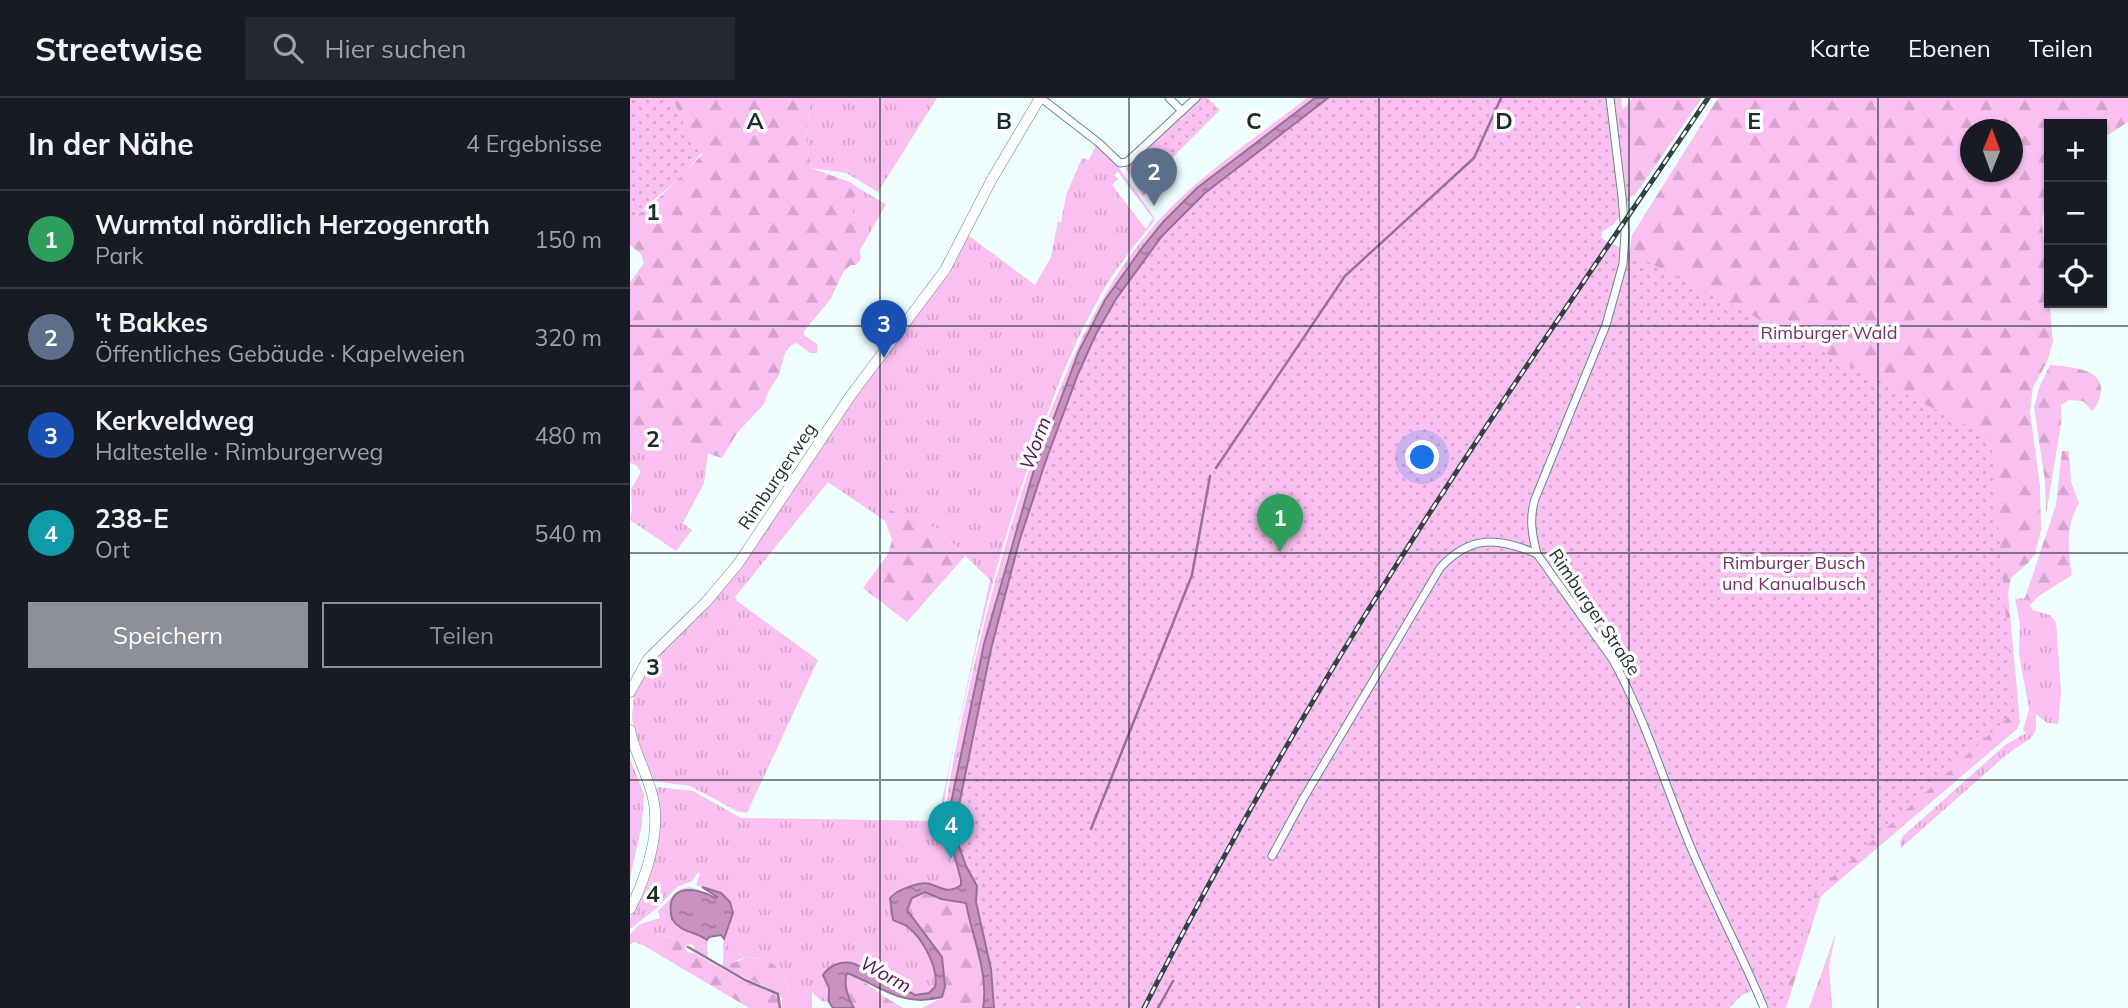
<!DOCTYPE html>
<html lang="de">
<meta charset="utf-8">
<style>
:root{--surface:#171b24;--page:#242831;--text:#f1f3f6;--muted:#9ea1a6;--line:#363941;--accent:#8c9099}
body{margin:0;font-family:Mulish,sans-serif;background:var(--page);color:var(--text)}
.controls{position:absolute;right:21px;top:21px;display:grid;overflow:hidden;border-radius:0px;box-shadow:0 2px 5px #0004}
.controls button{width:63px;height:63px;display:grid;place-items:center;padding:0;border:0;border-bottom:2px solid var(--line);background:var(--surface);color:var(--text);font:35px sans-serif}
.compass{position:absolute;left:1330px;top:21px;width:63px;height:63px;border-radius:50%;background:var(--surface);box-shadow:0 2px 5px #0004;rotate:1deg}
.you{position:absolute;left:793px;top:360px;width:24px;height:24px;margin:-18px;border:5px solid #fff;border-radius:50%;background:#1a73e8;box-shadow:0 0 0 10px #1a73e833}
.badge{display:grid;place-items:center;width:46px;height:46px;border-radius:50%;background:var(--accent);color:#fff;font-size:23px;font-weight:700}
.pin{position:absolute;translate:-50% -58px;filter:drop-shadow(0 2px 4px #0008)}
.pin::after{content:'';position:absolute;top:37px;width:24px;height:21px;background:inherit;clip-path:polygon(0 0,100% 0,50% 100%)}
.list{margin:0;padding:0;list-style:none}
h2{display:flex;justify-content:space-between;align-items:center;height:91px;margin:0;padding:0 28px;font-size:30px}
h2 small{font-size:23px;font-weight:400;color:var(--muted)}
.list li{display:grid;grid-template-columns:46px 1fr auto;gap:21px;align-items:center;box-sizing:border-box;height:98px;padding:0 28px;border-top:2px solid var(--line)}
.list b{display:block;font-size:26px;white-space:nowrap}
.list p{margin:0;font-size:23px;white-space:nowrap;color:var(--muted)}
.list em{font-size:23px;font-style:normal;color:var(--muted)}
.actions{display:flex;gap:14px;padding:21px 28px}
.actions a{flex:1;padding:16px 0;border:2px solid var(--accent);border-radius:0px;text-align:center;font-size:24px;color:var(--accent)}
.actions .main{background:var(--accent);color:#fff}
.icon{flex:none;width:38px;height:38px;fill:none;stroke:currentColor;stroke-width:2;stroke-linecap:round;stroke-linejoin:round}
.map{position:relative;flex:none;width:1498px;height:910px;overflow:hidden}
header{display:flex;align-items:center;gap:42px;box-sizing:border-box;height:98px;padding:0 35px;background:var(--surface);border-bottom:2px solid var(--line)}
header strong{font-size:33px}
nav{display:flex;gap:38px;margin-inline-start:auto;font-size:24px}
.search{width:490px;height:63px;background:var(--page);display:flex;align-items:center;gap:18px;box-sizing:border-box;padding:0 24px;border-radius:0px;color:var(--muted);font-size:26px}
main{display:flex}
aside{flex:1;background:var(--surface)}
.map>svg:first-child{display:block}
</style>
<header>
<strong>Streetwise</strong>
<div class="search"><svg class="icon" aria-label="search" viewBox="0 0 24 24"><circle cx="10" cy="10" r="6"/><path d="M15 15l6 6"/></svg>Hier suchen</div>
<nav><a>Karte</a><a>Ebenen</a><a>Teilen</a></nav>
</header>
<main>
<aside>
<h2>In der Nähe<small>4 Ergebnisse</small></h2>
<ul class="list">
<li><span class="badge" style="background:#2e9e5b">1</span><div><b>Wurmtal nördlich Herzogenrath</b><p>Park</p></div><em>150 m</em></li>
<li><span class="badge" style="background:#5c6f8a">2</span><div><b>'t Bakkes</b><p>Öffentliches Gebäude · Kapelweien</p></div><em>320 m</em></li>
<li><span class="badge" style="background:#1a4fb4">3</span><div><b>Kerkveldweg</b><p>Haltestelle · Rimburgerweg</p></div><em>480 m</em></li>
<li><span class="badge" style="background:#0f9aa8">4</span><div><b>238-E</b><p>Ort</p></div><em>540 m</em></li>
</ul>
<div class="actions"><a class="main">Speichern</a><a>Teilen</a></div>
</aside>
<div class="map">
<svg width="1498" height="910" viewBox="0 0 1498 910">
<defs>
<pattern id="grass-tufts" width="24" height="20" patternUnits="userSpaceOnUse" patternTransform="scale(1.75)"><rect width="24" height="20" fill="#fac0f1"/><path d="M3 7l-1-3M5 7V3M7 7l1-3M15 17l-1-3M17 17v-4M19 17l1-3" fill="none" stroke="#d6a5cf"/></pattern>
<pattern id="forest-firs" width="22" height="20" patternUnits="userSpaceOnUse" patternTransform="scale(1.75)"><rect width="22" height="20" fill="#fac0f1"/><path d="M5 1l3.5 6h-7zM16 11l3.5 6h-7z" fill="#d6a5cf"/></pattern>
<pattern id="park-dots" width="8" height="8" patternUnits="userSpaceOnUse" patternTransform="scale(1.75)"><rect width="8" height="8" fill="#fac0f1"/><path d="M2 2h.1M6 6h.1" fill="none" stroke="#d6a5cf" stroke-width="1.8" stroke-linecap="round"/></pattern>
<pattern id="water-ripples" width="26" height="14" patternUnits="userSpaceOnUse" patternTransform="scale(1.75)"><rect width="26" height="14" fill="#ca92c2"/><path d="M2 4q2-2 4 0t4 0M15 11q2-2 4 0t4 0" fill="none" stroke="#a3779e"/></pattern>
</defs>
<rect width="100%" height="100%" fill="#efffff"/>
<g fill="url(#grass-tufts)" fill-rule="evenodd">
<polygon points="181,0 307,0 248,94 216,75 181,70 176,40"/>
<path d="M677,0H685L567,90L533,124L512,150L475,202L449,253L403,374L375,468L354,546L321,705V744L331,782V787C325,791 316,793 309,792C307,791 301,786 299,786C291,784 267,792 261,797L260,803L263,822C268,824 274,825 278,829C292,841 313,875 303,893L294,897H285C273,891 223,863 213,864C203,866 198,870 193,880L199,890V904L191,903L182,894V910H172C152,891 159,865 126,860C116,859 108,860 100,867V873L92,869C95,860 92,850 94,841C96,833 101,824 102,815C106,795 79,793 66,787L70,776L68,774L62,783L47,789L27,810L0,831V820L13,793L25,691L28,689L63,693L111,720L315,723C319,672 332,622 343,572C362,491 384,411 413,333C440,263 468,196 516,137C561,82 622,43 677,0Z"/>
<path d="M466,47L487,67L524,119V123C505,147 486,170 471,196C447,238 429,283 413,328C382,410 359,493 340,578C330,624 316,672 313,719L312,703L318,674L360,482L308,431L260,413L255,423L198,384L105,499L107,503L188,562L117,715L107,713L60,688L22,683L4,635L2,620L4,595L23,560L74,512L247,267L321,171L338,137L405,187L421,159L428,123L431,125L436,97L452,60L459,62ZM488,74L523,120L516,131L482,87L488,81L484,77Z"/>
<polygon points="230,91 256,106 240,135 235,126 219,112 222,101"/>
<polygon points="0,332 78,355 74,385 53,425 62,432 46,453 0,422 2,410 1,391 11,374 6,367 0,365"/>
<polygon points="1395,500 1403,512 1420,517 1426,524 1431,593 1428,626 1417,625 1406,616 1406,632 1401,640 1376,657 1271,750 1270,744 1273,738 1375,647 1396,635 1393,632 1399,611 1389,556 1390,525 1385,501"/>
<polygon points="0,661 14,696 12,726 0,780"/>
<path d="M60,789L72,793C59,789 39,793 41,811C41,817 45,823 47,829L77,842L78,860L65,852L63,847C43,843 26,826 11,847L5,844L0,846V836L10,826L30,820L28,813L50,791Z"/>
<polygon points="1206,834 1199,868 1202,910 1179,910"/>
</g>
<g fill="url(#forest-firs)" fill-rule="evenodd">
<polygon points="6,0 181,0 176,40 181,70 220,84 230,91 222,102 219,112 235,126 240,135 230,152 231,161 226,167 221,167 214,173 200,202 174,233 174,237 187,246 187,255 180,255 167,245 161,247 155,255 149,277 138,294 134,306 107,335 92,360 0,332 0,184 14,165 11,156 0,147 0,123 32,97 72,57 70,44"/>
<polygon points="982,0 991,0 993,12 1002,0 1072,0 1005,97 997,100"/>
<path d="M1088,0H1498V24L1472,41V26H1419V82L1412,123L1423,244L1417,264L1403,289L1400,314L1410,388L1411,432L1405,456L1399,464L1381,480L1378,495L1390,625L1387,631L1191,798L1156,910H1139L1138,906L997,172L1002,137ZM1340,32H1382V74H1340Z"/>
<path d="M1420,267C1436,269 1473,269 1471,293C1470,300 1467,308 1462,313L1453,303L1439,302L1431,307V325L1416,417L1415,383L1404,309L1409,290Z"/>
<path d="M1432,353H1439L1441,384L1449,405C1435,429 1438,452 1442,477L1409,498L1400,507L1395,500L1426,407Z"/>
<polygon points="260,412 308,431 335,458 277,524 233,490 258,456 262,442 255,423"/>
<path d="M295,794L311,801L336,805C342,839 359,875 353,910H292L311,900L315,888L312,860L277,812L279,803L290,795Z"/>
<polygon points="27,835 59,846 55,850 57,854 64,855 110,881 148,898 149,910 119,910 11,846 17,839"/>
<path d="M115,860C159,858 149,887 172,910H152V901L149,895L100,873V866Z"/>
<path d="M218,875C238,884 253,900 274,910H224C218,900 213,884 218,875Z"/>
</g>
<g fill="url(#park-dots)">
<polygon points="0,0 43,0 57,34 70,44 74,52 54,76 0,123"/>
<polygon points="571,0 578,0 590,12 525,77 530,85 513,98 495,69"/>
<polygon points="692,0 985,0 994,48 997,81 1002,93 997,108 984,126 972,134 971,140 1361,340 1384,614 1185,795 1152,908 1142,910 1122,893 1112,897 1099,910 951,910 948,907 946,910 356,910 358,902 323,723 352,574 411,365 461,237 503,168 581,84"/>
</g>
<g fill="url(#water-ripples)" stroke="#967395" stroke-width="2">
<path d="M685,0H698L575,95L532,138L486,201L466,236L448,276L415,365L389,444L361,551L328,712L329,748L336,768L347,788L346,804L361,871L364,910H353C359,875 342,839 336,805L311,801L295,794L282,800L277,812L312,859L315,889L312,899C271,910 251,888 217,875C213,885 218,901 224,910H203L199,904V890L193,877C200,867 212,862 225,866L285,897L299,895L305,889C309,870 293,841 278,829C274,825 268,825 263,822L260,800C266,792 291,783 300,786C312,790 318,796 331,787V782L321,744V705L354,546L403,375L449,253L475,202L512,150L533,124L567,90Z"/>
<path d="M72,789L91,795L100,804L103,815L94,841L91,837L79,839L77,842C65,833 51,835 42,821C34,787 63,787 85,800L87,799Z"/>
</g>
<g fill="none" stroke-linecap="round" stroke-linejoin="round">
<g stroke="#967395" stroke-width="2.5">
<polyline points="586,370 715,178 844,60 871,0"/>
<polyline points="461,731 562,477 580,378"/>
<polyline points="58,849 115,882 148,896 150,910"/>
<polyline points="528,910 543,883"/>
</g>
<g stroke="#658a8a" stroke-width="9">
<g id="street">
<polyline points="411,0 469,45 490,65 497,64 566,0"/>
<polyline points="539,0 552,13"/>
<path d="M980,0L992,99L995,135L993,166L976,227L905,401C899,420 902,437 907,456L983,562C1015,620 1034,684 1059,745C1082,801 1111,854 1134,910"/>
<path d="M642,758L673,701L810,470C840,437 868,439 907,456"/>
</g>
</g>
<g stroke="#658a8a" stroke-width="11">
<g id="secondary">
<polyline points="0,594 18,561 76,504 108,466 221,297 315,172 362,81 410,0"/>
<path d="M0,632C5,656 18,677 23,700C31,735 16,780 0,811"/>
</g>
</g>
<use href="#street" stroke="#fff" stroke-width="7"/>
<use href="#secondary" stroke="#fff" stroke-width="10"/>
<g stroke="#334343" stroke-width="5">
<path id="rail" d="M514,910C591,758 676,610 767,466C867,308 974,155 1078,0"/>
</g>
<use href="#rail" stroke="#fff" stroke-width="2.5" stroke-dasharray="8" stroke-linecap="butt"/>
</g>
<path fill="none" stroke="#1c2c2c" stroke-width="2" stroke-opacity="0.55" d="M250,0V910M499,0V910M749,0V910M999,0V910M1248,0V910M0,228H1498M0,455H1498M0,682H1498"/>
<g text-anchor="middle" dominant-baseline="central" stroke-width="7" stroke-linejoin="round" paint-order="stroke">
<g font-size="18" fill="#75316d" stroke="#fff">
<text x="1199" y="234">Rimburger Wald</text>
<text x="1164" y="464">Rimburger Busch<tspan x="1164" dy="21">und Kanualbusch</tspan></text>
</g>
<g font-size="18" fill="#1c2c2c" stroke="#fff">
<text transform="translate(147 378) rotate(-56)">Rimburgerweg</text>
<text transform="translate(965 514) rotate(56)">Rimburger Straße</text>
</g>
<g font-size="19" font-style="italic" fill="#520f4d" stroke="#fff">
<text transform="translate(405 345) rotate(-69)">Worm</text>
<text transform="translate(256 876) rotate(29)">Worm</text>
</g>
</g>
<g font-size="23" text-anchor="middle" font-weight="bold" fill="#1c2c2c" stroke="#fff" stroke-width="7" stroke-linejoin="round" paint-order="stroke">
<text x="125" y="31">A</text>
<text x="374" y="31">B</text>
<text x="624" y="31">C</text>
<text x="874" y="31">D</text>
<text x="1124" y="31">E</text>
<text x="23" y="122">1</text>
<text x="23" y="349">2</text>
<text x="23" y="577">3</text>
<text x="23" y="804">4</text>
</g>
</svg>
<div class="controls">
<button>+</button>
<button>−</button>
<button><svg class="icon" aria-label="locate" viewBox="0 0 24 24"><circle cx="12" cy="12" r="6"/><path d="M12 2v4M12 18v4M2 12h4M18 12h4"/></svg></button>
</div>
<svg class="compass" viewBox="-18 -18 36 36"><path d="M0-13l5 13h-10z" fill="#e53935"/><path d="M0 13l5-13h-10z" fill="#9ea1a6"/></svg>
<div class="you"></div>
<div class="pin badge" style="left:650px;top:454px;background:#2e9e5b">1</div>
<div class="pin badge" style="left:524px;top:108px;background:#5c6f8a">2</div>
<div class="pin badge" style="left:254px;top:260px;background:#1a4fb4">3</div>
<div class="pin badge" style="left:321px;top:761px;background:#0f9aa8">4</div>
</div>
</main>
